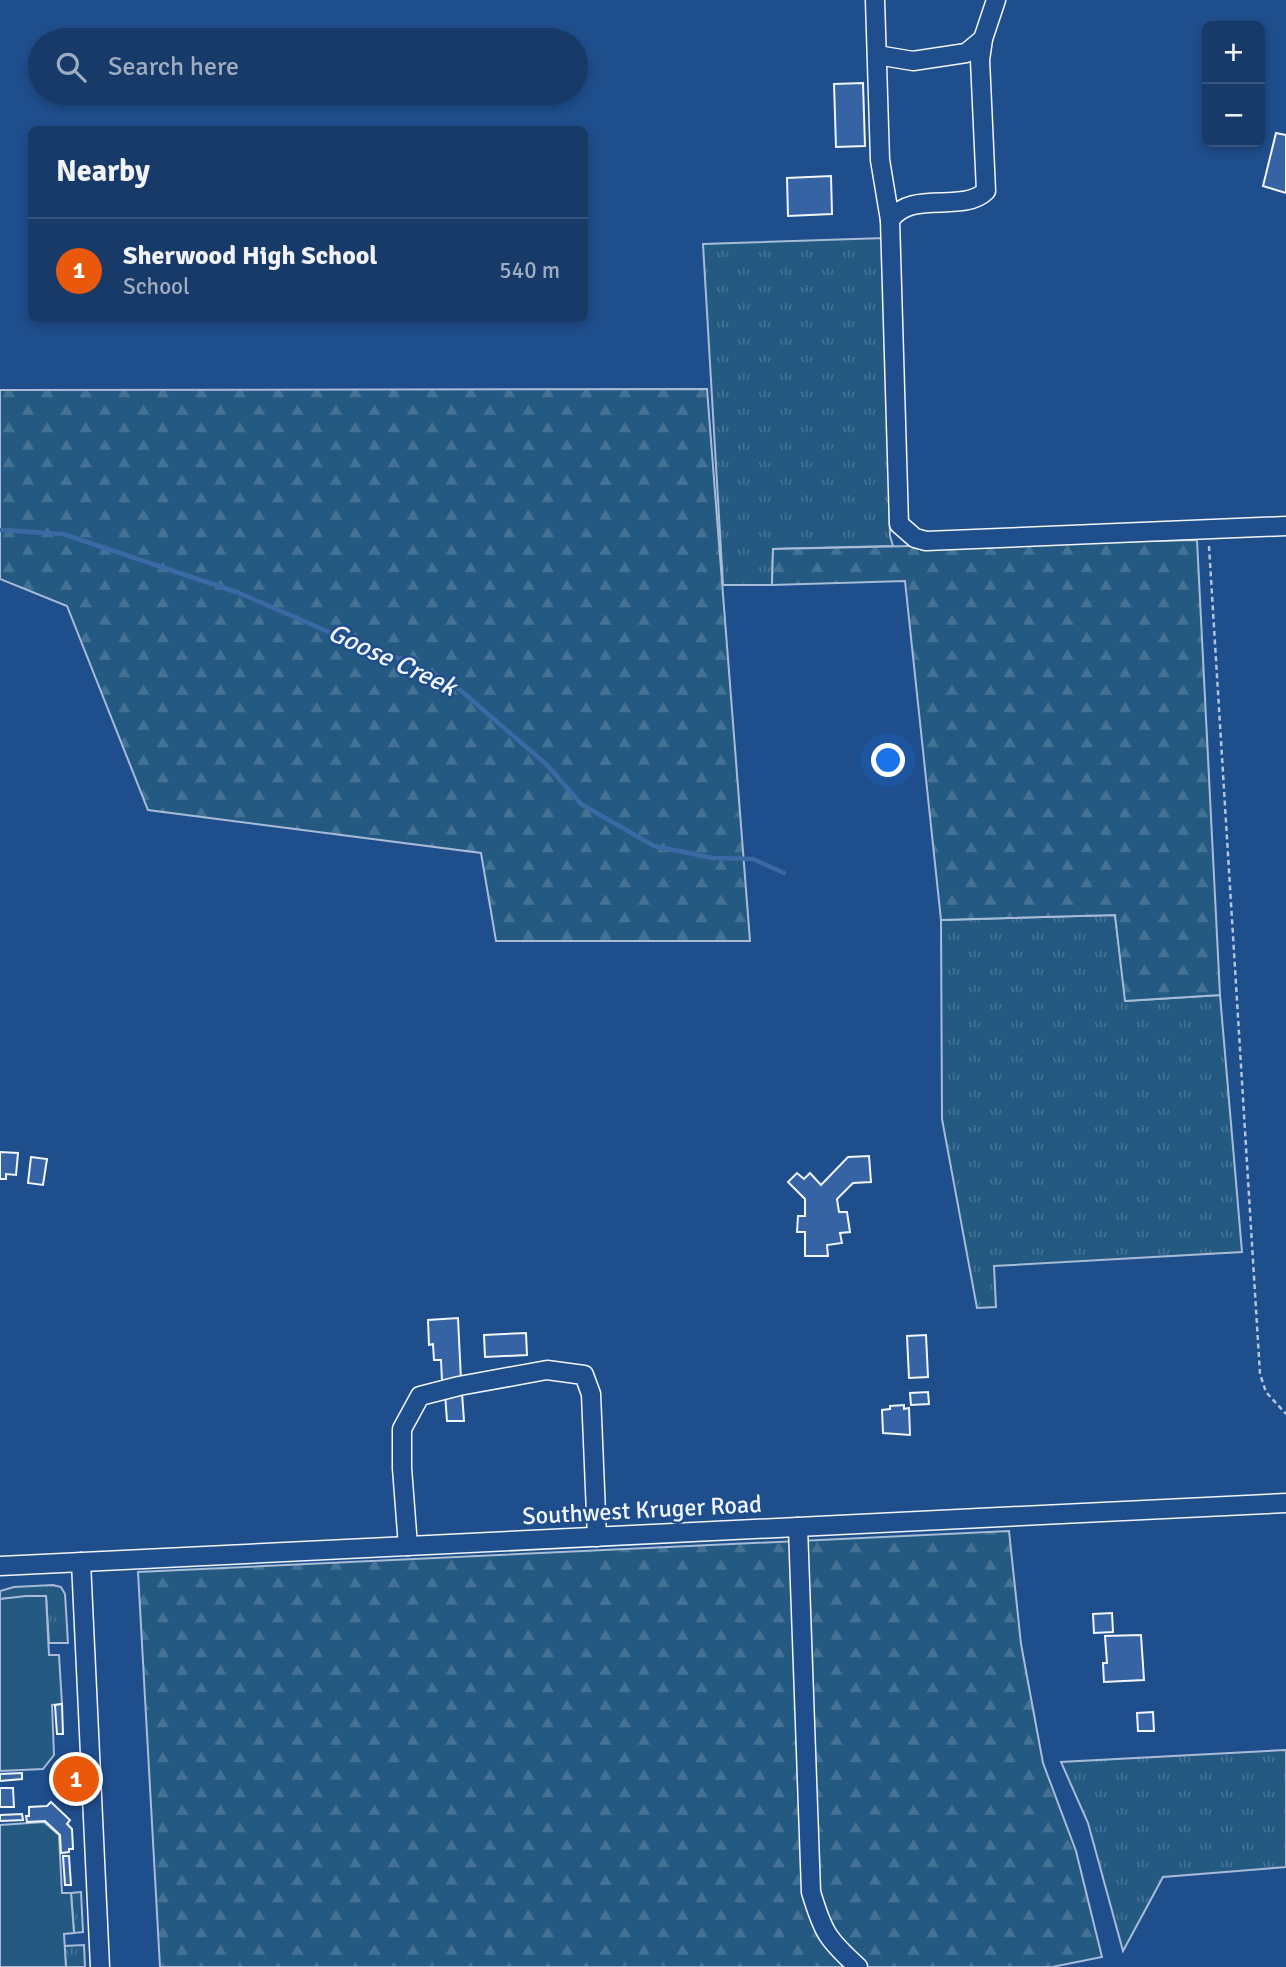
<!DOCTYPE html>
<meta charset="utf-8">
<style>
:root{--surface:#173a69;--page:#20416f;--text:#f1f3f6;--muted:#9eadc0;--line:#36547d;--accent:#ea580c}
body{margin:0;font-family:Signika,sans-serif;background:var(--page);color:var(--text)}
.controls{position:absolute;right:21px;top:21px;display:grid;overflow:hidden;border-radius:10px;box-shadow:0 4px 10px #0003}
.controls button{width:63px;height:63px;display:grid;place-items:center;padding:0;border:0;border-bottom:2px solid var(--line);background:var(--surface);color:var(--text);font:35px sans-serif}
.you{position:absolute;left:889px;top:761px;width:24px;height:24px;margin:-18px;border:5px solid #fff;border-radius:50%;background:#1a73e8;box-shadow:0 0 0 10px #1a73e833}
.badge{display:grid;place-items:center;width:46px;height:46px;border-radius:50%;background:var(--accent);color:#fff;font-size:23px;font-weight:700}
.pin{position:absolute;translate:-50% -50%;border:4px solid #fff;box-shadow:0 2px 7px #0006}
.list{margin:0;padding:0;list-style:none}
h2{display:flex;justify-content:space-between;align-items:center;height:91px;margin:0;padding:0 28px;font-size:30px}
h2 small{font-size:23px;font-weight:400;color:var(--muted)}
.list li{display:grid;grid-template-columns:46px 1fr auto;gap:21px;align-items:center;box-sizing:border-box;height:105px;padding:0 28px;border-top:2px solid var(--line)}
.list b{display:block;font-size:26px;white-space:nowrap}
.list p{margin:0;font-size:23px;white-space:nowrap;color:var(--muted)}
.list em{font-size:23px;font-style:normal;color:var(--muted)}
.icon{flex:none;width:38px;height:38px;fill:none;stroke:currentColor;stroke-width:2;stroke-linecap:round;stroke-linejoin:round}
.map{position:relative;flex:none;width:1286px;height:1967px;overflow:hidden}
.search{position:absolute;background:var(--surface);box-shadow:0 4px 10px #0003;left:28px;top:28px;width:560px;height:77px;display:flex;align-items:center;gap:18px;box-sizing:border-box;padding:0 24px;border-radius:38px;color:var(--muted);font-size:26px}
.panel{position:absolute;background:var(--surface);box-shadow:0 4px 10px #0003;left:28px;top:126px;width:560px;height:196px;border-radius:10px}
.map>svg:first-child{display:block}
</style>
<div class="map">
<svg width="1286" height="1967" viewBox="0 0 1286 1967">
<defs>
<pattern id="grass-tufts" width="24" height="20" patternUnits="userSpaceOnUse" patternTransform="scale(1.75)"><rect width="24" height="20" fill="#245a82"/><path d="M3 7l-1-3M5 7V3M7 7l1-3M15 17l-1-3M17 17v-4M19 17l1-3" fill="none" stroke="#447295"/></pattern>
<pattern id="forest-firs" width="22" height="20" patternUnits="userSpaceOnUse" patternTransform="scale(1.75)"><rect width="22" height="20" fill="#245a82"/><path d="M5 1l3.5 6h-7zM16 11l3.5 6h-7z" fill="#447295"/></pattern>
</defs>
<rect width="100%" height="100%" fill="#1f4e8c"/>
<g fill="url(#grass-tufts)" stroke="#a8bbd7" stroke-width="2">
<polygon points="884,238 890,536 893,546 773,549 772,585 723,585 703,244"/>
<polygon points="1115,915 1126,1001 1220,995 1242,1252 994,1266 996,1307 977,1308 942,1119 941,920"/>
<polygon points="53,1585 61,1587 65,1594 68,1643 49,1643 46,1596 0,1599 0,1591 14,1587"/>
<polygon points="1286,1750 1286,1867 1163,1877 1123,1951 1088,1823 1061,1762"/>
<polygon points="81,1892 83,1932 74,1933 71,1893"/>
<polygon points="84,1945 85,1967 66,1967 64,1946"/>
</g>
<g fill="url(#forest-firs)" stroke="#a8bbd7" stroke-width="2">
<polygon points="707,389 750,941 496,941 481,853 148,810 67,606 0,579 0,390"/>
<polygon points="1197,540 1220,995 1125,1001 1115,915 941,920 905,581 772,585 773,549"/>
<polygon points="1009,1531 1021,1644 1043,1763 1076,1851 1102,1957 1052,1967 160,1967 138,1572"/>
</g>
<g fill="#245a82" stroke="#a8bbd7" stroke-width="2">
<polygon points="26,1596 46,1596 49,1655 59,1655 62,1704 52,1705 54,1755 43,1769 0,1771 0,1599"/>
<polygon points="44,1822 59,1835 62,1893 71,1893 74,1933 64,1934 66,1967 0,1967 0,1825"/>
</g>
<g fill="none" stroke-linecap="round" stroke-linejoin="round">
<polyline stroke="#3b69a3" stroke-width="4.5" points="0,530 63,534 239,593 368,649 405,660 452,683 547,765 581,804 654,846 713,858 753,859 784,873"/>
</g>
<g fill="#3563a3" stroke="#f2f6ff" stroke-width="2">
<polygon points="863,83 865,146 836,147 834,84"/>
<polygon points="1276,133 1286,135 1286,193 1263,186"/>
<polygon points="831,176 832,214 788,216 787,178"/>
<polygon points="0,1152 18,1153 16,1175 6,1174 6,1179 0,1179"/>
<polygon points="869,1156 871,1182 853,1183 837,1199 839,1212 847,1212 850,1232 840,1233 842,1243 827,1245 828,1256 805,1256 805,1232 797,1232 798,1216 805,1216 805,1199 788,1182 797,1173 804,1179 810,1173 821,1185 848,1157"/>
<polygon points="31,1157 47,1159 43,1185 28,1183"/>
<polygon points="458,1318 461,1380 442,1381 441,1360 434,1360 433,1344 429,1345 428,1320"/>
<polygon points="526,1333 527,1355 485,1357 484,1335"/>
<polygon points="926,1335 928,1377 909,1378 907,1336"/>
<polygon points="928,1392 929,1404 911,1405 910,1393"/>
<polygon points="445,1393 462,1393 464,1421 447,1421"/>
<polygon points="904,1405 904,1409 909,1408 910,1435 883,1433 882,1410 890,1409 890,1406"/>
<polygon points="1112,1613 1113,1632 1094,1633 1093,1614"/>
<polygon points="1141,1635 1144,1680 1104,1682 1103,1663 1107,1663 1105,1636"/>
<polygon points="62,1704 63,1734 57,1734 55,1705"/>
<polygon points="1153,1712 1154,1731 1138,1731 1137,1713"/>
<polygon points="22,1773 22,1779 0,1781 0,1774"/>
<polygon points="0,1788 13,1788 14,1807 0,1807"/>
<polygon points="51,1802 70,1820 67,1824 72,1829 73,1849 69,1849 69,1852 61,1853 60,1835 45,1821 27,1822 26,1816 29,1816 29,1807 47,1806"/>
<polygon points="22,1814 23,1820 0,1821 0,1815"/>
<polygon points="63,1856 69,1856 71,1885 65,1885"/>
</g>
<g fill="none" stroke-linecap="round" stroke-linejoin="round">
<g stroke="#f2f6ff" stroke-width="21">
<g id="minor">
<polyline points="875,0 880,160 890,220"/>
<path d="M996,0L983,39L980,60L986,191C962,214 912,189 890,220L899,524L915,538L926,541L1286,526"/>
<polyline points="877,55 913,61 966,53 983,39"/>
<path d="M798,1527L811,1892C823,1932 827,1939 858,1967"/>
<polyline points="408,1546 402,1468 402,1429 420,1396 459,1386 547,1370 584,1375 591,1394 597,1537"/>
<polyline points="81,1562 100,1967"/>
<polyline points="0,1566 1286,1503"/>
</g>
</g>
<polyline stroke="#b3c4dc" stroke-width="2.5" stroke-dasharray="5 3.5" stroke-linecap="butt" points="1209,546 1260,1374 1266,1392 1286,1414"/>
<use href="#minor" stroke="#1f4e8c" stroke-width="18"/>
</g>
<g text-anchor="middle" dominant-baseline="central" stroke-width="5" stroke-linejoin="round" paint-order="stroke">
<g font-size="24" fill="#f2f6ff" stroke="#1f4e8c">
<text transform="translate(642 1510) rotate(-3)">Southwest Kruger Road</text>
</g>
<g font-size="26" font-style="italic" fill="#f2f6ff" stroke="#1f4e8c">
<text transform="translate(392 660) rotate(25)">Goose Creek</text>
</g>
</g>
</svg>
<div class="controls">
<button>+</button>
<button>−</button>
</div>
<div class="you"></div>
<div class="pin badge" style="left:76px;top:1779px">1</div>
<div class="search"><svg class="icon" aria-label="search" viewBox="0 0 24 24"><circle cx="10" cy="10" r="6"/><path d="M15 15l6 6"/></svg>Search here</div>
<section class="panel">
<h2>Nearby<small></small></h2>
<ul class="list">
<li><span class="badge">1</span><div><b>Sherwood High School</b><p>School</p></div><em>540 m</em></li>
</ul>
</section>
</div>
